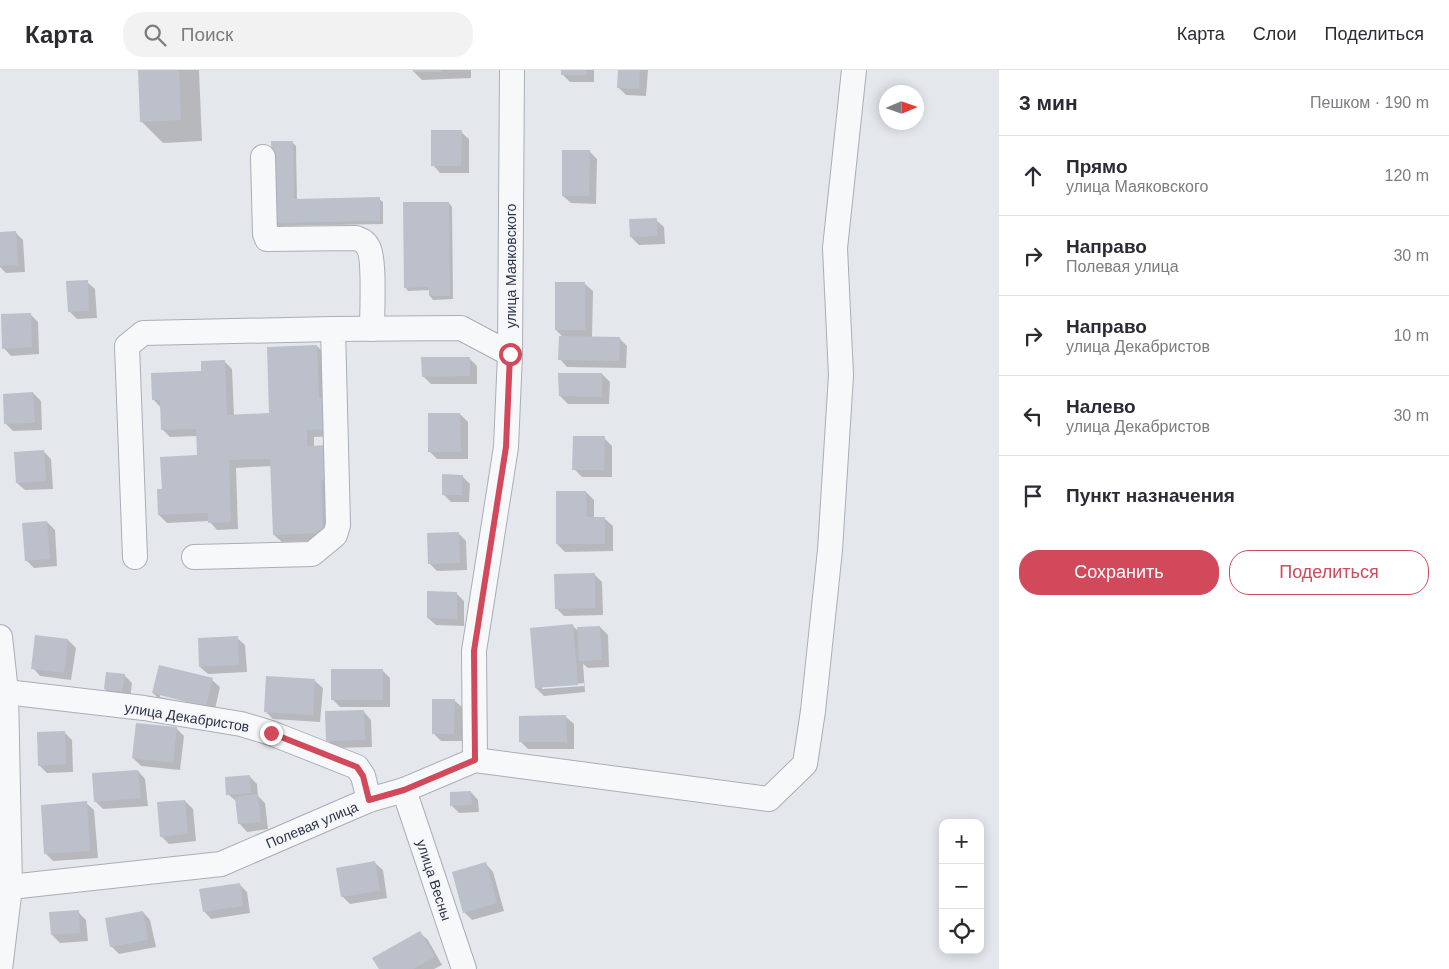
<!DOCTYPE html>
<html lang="ru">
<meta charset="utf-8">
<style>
:root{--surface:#fff;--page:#f2f2f3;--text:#2b2b33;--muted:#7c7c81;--line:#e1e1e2;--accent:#d1495b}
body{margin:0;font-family:Arial,sans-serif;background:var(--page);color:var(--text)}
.controls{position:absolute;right:15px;bottom:15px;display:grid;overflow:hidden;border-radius:10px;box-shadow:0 2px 12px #0003}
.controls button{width:45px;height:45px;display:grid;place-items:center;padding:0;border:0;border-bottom:1px solid var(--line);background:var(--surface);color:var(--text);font:25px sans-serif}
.compass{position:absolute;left:879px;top:15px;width:45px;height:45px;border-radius:50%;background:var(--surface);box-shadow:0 2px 12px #0003;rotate:88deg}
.stop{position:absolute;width:15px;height:15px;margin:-11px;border:4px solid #d1495b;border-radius:50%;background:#fff}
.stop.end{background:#d1495b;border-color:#fff;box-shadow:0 1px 5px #0008}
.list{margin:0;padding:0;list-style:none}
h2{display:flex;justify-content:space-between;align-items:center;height:65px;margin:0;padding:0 20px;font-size:21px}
h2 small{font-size:16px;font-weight:400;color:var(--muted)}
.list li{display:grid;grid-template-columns:32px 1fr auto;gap:15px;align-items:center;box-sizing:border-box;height:80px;padding:0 20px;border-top:1px solid var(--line)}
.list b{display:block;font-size:19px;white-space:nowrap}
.list p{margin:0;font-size:16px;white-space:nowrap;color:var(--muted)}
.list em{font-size:16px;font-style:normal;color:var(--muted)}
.actions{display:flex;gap:10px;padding:15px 20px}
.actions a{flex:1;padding:11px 0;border:1px solid var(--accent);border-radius:20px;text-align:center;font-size:18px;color:var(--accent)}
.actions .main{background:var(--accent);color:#fff}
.icon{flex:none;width:28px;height:28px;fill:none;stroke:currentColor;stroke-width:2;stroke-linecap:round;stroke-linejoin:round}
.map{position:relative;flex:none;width:999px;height:899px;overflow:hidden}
header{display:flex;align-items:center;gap:30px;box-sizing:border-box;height:70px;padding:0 25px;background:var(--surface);border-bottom:1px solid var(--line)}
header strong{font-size:24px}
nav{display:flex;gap:28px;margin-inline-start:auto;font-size:18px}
.search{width:350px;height:45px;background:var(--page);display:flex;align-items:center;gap:12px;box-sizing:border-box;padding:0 18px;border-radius:20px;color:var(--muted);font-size:19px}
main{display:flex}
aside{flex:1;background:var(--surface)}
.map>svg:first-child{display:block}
</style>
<header>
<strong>Карта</strong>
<div class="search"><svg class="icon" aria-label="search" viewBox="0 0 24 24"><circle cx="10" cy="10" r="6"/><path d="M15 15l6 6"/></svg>Поиск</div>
<nav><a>Карта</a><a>Слои</a><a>Поделиться</a></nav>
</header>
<main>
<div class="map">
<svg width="999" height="899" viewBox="0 0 999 899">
<rect width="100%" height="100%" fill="#e4e7ec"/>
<g fill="#0003" fill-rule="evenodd">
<polygon points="139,0 199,0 202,71 163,73 142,52"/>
<polygon points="414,0 471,0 471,8 422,10 414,2"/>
<polygon points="563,0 594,0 594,12 570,12 562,4"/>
<polygon points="619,0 648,0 646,26 626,25 618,17"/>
<polygon points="461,62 469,69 469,103 440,103 433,95"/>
<polygon points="292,72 296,76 297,130 379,129 383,132 383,154 278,156 274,152"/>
<polygon points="589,81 597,89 596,134 571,133 563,126"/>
<polygon points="449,133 452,137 453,229 433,230 430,226 430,220 408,221 405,217"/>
<polygon points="656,150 664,157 665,174 639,175 631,167"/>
<polygon points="15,162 23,170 25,202 6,203 0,197 0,163"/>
<polygon points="87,212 95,219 97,248 77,249 69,241"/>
<polygon points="585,214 593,221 592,267 619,268 627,276 626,298 567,297 560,289 563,267 556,260"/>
<polygon points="30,244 38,252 39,284 11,286 4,278"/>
<polygon points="317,276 325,284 336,366 314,367 314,377 328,376 331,470 282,472 274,465 271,396 236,398 238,459 217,460 209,451 167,453 159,445 163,420 198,387 197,366 170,367 162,359 161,338 153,329 224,291 232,299 234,346 271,344"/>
<polygon points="469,288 477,296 477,314 431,314 423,306"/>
<polygon points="602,304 610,312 609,334 568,334 560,326"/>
<polygon points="33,323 41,331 42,360 13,361 6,354"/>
<polygon points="460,344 468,352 468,389 437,389 429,381"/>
<polygon points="604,368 612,376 612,407 582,407 574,399"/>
<polygon points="44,382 51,389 53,419 25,420 17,413"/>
<polygon points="462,406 470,414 469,432 451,432 443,424"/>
<polygon points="586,422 594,430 594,449 605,449 613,456 613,481 565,482 557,474"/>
<polygon points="47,452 55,460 57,496 34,498 26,490"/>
<polygon points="458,463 466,471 467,500 437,501 430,494"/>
<polygon points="594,504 602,512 603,545 564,546 556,538"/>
<polygon points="456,523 464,531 464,556 436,555 428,548"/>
<path d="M573,556L578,561L600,557L608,565L609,597L588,598L583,594L585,622L544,626L536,618ZM584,613V616L542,619V617Z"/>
<polygon points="237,568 245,575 247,602 208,604 200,597"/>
<polygon points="68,570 76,578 71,610 40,606 33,598"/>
<polygon points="382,600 390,608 390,637 340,637 332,629"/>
<polygon points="124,605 132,613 130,629 113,626 105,619"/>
<path d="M212,610L220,617L214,644L161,631L153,623ZM160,624L212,637V639L160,627Z"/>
<polygon points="315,611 323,618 320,652 273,649 265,641"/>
<polygon points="455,631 463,638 462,671 441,671 433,663"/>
<polygon points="364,642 371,650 372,677 335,678 327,670"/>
<polygon points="566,647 574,654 574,679 528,679 520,671"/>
<polygon points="176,658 184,666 180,700 141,696 133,688"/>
<polygon points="64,662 72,670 73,702 47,703 39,695"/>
<polygon points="138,701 145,709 148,736 103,739 95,731"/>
<polygon points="250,707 257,714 258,726 265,733 268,759 247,762 240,754 237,732 228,724"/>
<polygon points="471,722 478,730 479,742 459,743 452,736"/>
<polygon points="185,731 193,739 196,771 169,774 161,766"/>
<polygon points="86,733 94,740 98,788 53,791 46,784"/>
<polygon points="375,793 383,800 387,828 350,834 342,826"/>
<polygon points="486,794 493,802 504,841 472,850 464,842"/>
<polygon points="240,815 247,822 250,843 211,849 204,841"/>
<polygon points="78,842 86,850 88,871 60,873 52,865"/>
<polygon points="143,842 150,850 156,877 119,884 111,876"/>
<polygon points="420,863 428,870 442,895 434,899 380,899"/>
</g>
<g fill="#bbc0ca">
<polygon points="138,0 179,0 181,50 140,52"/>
<rect x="413" y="0" width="28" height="2"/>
<rect x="561" y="0" width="26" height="5"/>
<polygon points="618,0 640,0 639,19 617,18"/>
<polygon points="431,60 462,60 461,96 431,96"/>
<polygon points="271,71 293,71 294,129 380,127 380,151 273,153"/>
<polygon points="562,80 590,80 589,126 562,126"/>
<polygon points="403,132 449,132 450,226 429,226 429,217 404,218"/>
<polygon points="657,148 657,166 630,167 629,149"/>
<polygon points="16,161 18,195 0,196 0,162"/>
<polygon points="88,210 89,241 68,242 66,211"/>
<rect x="555" y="212" width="30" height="48"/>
<polygon points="31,243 32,277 2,279 1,244"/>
<polygon points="559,266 620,267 619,291 558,290"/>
<polygon points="317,275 319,328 328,327 329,359 307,360 307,376 328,375 330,410 321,410 323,463 273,465 270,389 229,390 231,452 208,453 208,443 158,445 157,419 162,419 160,387 197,385 196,359 161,360 160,330 152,330 151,303 201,301 201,291 225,290 227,345 269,343 267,277"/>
<polygon points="421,287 470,287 470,306 422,307"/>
<polygon points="558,303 602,303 602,327 559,326"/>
<polygon points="33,322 35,353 4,354 3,324"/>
<polygon points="428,343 460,343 461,382 428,382"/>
<polygon points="573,366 605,366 604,400 572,400"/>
<polygon points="44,380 46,411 16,413 14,382"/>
<polygon points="442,404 463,405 462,425 442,425"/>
<polygon points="556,421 586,421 587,447 605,447 605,474 556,474"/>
<polygon points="47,451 50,489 25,491 22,453"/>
<polygon points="459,462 460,493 428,494 427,463"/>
<polygon points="595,503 595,538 555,539 554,504"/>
<polygon points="427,521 457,522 457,549 427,548"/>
<polygon points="573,554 578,615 535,618 530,558"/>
<polygon points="600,556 602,590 579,591 577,557"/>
<polygon points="35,565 68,569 64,603 31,599"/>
<polygon points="238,566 239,595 199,597 198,568"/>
<polygon points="159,595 213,608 206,637 152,623"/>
<rect x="331" y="599" width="52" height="31"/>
<polygon points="106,602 125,604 122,622 104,619"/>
<polygon points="266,606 315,609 313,645 264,642"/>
<polygon points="432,629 455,629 454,664 432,664"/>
<polygon points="364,640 365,670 326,671 325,641"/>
<polygon points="566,645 567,672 519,672 519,646"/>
<polygon points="136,653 177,657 173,693 132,688"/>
<polygon points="65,661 66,694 38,696 37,662"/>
<polygon points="138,700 141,728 94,732 92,703"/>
<polygon points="250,705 251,723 226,725 225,707"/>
<polygon points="471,721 472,735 450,736 450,722"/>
<polygon points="258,724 261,752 238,754 235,727"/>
<polygon points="185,730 188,764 160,767 157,732"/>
<polygon points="87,731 90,781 44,784 41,735"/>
<polygon points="375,791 380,821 341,827 336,798"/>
<polygon points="486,792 497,833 463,843 452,802"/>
<polygon points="240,813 243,836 203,842 199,819"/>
<polygon points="79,840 80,863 51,865 49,842"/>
<polygon points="143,841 148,870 110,877 105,848"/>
<polygon points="420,861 435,887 413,899 379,899 372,888"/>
</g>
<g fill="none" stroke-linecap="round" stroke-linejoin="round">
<g stroke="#a9aeb7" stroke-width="26">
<g id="minor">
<path d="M263,87L265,164L267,169L356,168C361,170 365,171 368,177C375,188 372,243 372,259"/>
<polyline points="135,487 127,276 143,263 333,259"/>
<polyline points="194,487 312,484 335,465 338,455 333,259 461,258 510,284"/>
<polyline points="0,567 6,622 10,817 0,899"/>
<polyline points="6,622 144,638 241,654 271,663 357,697 363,706 369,730"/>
<polyline points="475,690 474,581 506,377 510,284 512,0"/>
<polyline points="404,720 464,899"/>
<polyline points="0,817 10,817 221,794 369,730 404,720 475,690 769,729 805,694 813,641 830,480 841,305 835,178 854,0"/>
</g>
</g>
<use href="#minor" stroke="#f7f8fa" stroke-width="24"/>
</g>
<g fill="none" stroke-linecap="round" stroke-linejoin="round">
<polyline stroke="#d1495b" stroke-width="6" points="271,663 357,697 363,706 369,730 404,720 475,690 474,581 506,377 510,284"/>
</g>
<g text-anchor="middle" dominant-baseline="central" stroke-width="4" stroke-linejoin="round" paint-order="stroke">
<g font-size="14" fill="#2b3445" stroke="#f4f6f9">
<text transform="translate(511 196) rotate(-90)">улица Маяковского</text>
<text transform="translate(187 647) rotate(9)">улица Декабристов</text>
<text transform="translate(312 755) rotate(-23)">Полевая улица</text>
<text transform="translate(434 810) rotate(72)">улица Весны</text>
</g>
</g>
</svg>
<div class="controls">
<button>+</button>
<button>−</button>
<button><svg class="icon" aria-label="locate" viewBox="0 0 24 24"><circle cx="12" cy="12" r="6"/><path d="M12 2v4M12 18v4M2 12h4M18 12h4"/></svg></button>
</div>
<svg class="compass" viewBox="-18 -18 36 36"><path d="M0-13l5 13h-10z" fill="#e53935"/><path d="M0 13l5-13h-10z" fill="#7c7c81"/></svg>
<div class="stop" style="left:510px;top:284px"></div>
<div class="stop end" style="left:271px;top:663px"></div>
</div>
<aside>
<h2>3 мин<small>Пешком · 190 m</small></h2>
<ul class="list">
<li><svg class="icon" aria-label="ahead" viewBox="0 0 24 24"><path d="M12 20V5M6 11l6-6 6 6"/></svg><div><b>Прямо</b><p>улица Маяковского</p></div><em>120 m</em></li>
<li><svg class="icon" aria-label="right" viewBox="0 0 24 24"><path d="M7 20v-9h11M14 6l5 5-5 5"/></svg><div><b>Направо</b><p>Полевая улица</p></div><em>30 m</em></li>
<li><svg class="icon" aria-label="right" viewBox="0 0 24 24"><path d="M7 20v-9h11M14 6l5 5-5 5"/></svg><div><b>Направо</b><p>улица Декабристов</p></div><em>10 m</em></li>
<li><svg class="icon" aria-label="left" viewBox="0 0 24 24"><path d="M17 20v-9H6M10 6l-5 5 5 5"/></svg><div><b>Налево</b><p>улица Декабристов</p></div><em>30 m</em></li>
<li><svg class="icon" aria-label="arrive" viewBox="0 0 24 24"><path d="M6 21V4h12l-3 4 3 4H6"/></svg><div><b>Пункт назначения</b></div></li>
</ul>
<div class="actions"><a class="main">Сохранить</a><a>Поделиться</a></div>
</aside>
</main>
